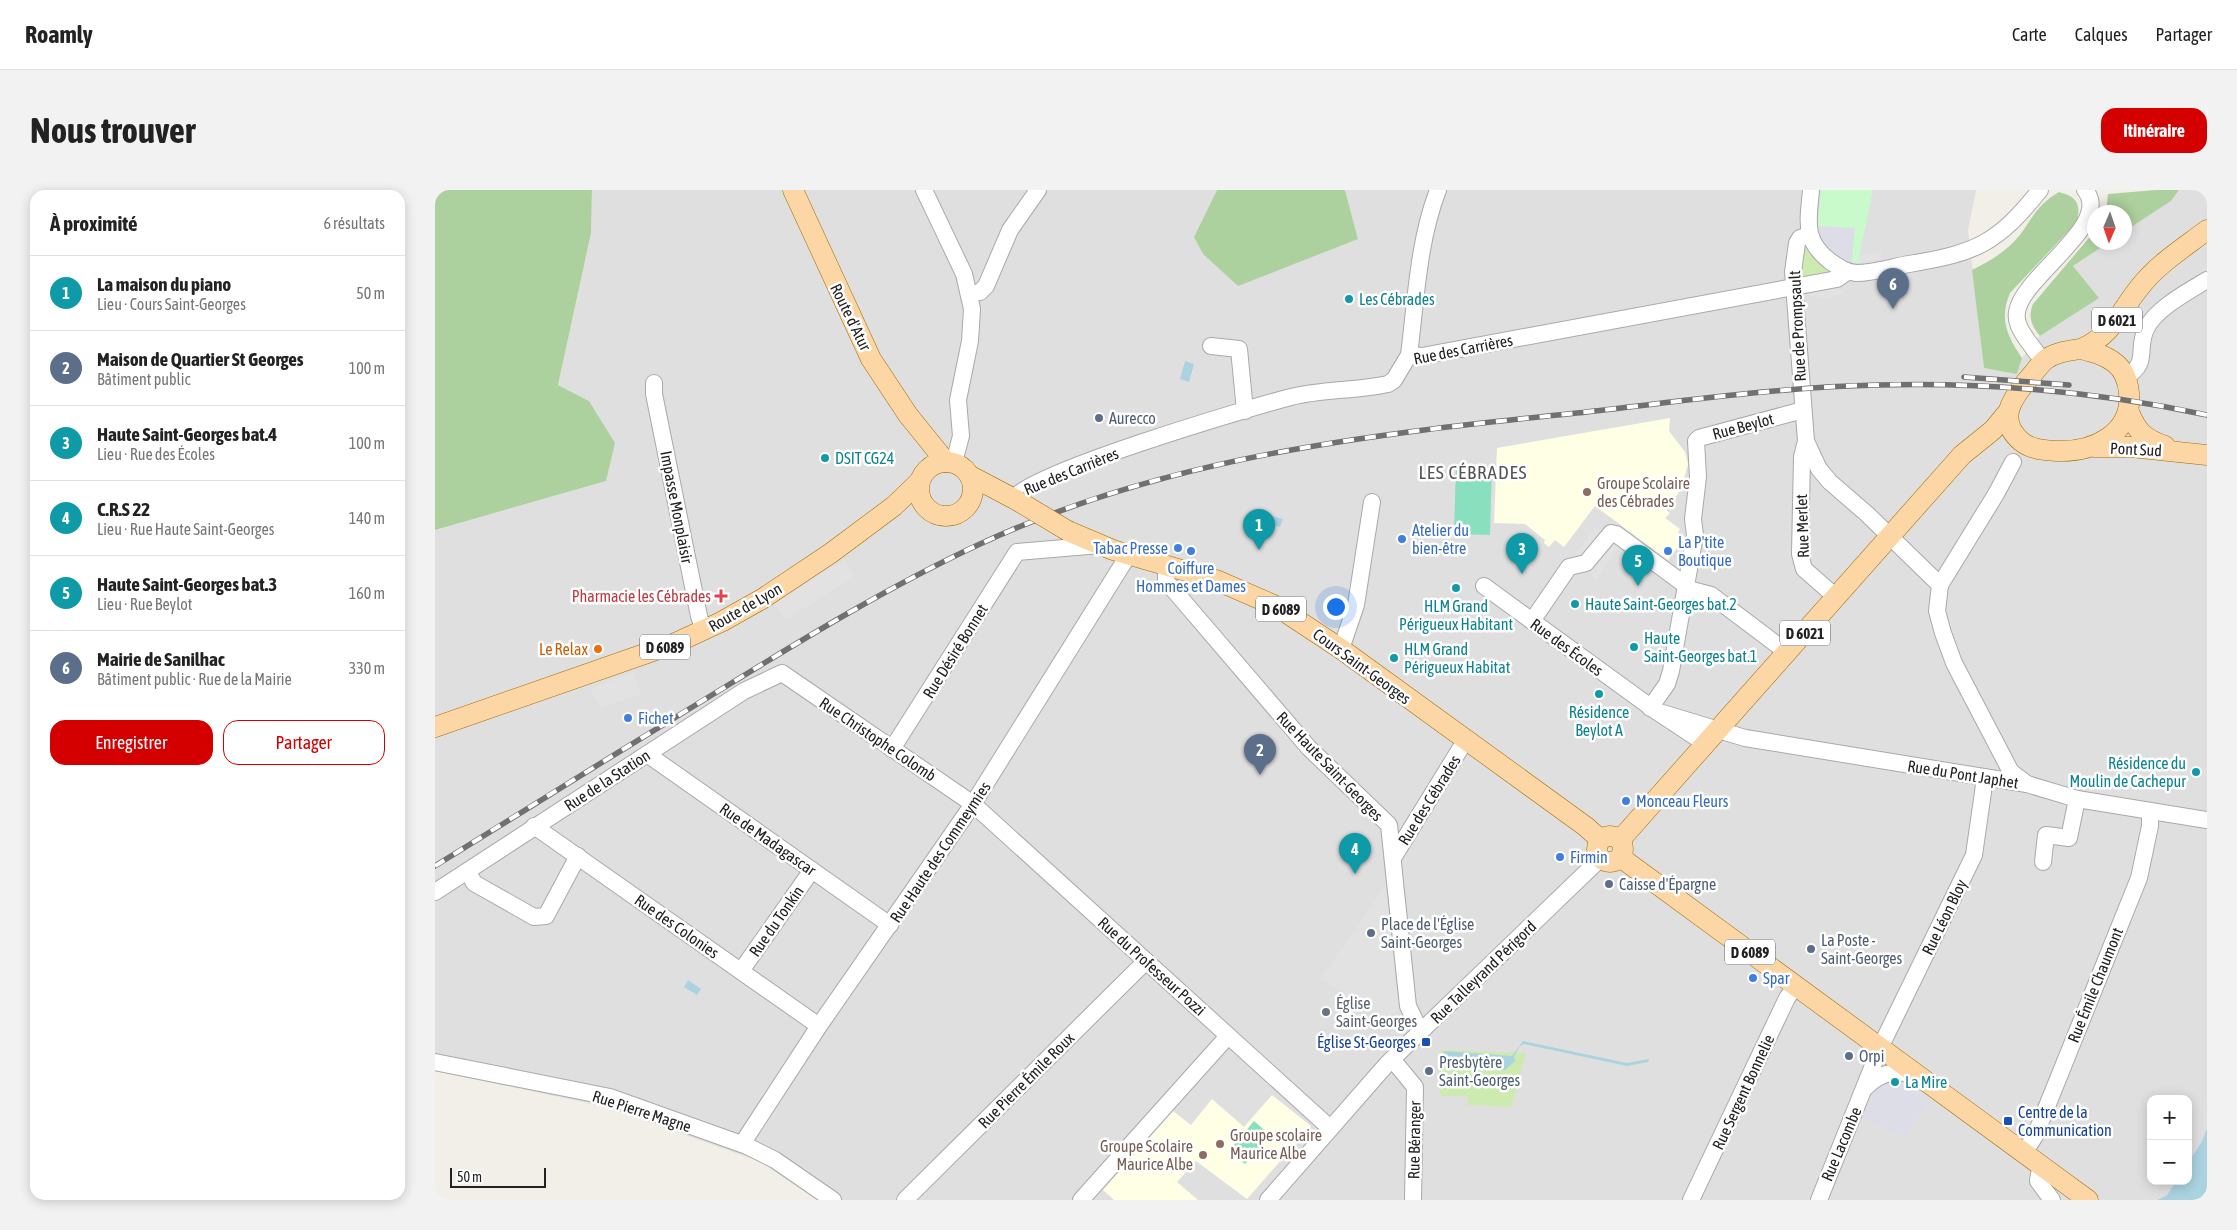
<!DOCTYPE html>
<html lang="fr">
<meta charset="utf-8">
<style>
:root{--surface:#fff;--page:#f2f2f2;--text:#222;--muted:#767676;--line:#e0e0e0;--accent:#d40000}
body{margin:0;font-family:"Asap Condensed",sans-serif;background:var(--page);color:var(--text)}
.controls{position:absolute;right:15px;bottom:15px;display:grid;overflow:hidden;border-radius:10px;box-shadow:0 2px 12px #0003}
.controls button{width:45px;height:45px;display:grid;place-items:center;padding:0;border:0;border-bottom:1px solid var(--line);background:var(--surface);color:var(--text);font:25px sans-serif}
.compass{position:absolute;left:1652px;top:15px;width:45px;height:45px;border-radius:50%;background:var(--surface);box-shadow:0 2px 12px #0003;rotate:182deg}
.scale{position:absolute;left:15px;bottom:12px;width:96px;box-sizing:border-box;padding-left:5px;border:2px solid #222;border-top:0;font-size:14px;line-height:18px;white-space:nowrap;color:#222;-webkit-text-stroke:4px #fff;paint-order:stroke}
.you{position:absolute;left:900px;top:416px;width:18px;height:18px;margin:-12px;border:4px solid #fff;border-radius:50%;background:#1a73e8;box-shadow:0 0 0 8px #1a73e833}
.badge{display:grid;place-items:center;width:32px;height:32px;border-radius:50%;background:var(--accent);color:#fff;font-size:16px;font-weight:700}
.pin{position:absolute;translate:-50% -41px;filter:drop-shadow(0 1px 2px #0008)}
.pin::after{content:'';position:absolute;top:26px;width:18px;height:15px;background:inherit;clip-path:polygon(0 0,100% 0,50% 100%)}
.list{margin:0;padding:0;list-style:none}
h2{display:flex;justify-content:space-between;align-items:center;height:65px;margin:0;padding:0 20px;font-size:21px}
h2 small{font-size:16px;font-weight:400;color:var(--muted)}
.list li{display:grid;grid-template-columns:32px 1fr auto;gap:15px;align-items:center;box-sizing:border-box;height:75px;padding:0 20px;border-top:1px solid var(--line)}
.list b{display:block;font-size:19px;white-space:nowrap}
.list p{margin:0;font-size:16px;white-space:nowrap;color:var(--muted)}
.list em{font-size:16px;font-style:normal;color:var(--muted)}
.actions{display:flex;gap:10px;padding:15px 20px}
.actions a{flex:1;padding:11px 0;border:1px solid var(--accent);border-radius:15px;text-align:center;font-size:18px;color:var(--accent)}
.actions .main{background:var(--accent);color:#fff}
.map{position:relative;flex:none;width:1772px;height:1010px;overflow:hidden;border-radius:15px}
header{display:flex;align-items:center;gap:30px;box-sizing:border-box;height:70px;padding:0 25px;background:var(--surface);border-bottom:1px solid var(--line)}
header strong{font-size:24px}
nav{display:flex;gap:28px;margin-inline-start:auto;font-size:18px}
.intro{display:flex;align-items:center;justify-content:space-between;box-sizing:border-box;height:120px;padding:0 30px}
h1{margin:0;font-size:35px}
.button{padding:12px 22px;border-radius:15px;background:var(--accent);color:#fff;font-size:18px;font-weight:700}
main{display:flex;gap:30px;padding:0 30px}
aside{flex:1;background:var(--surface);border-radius:15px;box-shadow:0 2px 12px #0003}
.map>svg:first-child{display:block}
</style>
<header>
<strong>Roamly</strong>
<nav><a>Carte</a><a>Calques</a><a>Partager</a></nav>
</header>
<div class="intro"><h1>Nous trouver</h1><a class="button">Itinéraire</a></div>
<main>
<aside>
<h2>À proximité<small>6 résultats</small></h2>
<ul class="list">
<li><span class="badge" style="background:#0f9aa8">1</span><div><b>La maison du piano</b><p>Lieu · Cours Saint-Georges</p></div><em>50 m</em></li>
<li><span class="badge" style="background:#5c6f8a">2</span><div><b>Maison de Quartier St Georges</b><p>Bâtiment public</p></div><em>100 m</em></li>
<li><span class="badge" style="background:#0f9aa8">3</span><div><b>Haute Saint-Georges bat.4</b><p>Lieu · Rue des Écoles</p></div><em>100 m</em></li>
<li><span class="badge" style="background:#0f9aa8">4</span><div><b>C.R.S 22</b><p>Lieu · Rue Haute Saint-Georges</p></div><em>140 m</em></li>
<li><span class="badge" style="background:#0f9aa8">5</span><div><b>Haute Saint-Georges bat.3</b><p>Lieu · Rue Beylot</p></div><em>160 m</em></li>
<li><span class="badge" style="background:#5c6f8a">6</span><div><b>Mairie de Sanilhac</b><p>Bâtiment public · Rue de la Mairie</p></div><em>330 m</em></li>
</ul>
<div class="actions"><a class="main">Enregistrer</a><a>Partager</a></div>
</aside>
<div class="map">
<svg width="1772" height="1010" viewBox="0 0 1772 1010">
<rect width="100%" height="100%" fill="#f2efe9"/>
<polygon fill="#e0dfdf" points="157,0 782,0 759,47 923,49 910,0 1541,0 1533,40 1549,178 1582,183 1587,168 1605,146 1663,108 1638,76 1673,53 1690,52 1690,41 1736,11 1744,0 1772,0 1772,938 1767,951 1753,973 1753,909 1716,909 1716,991 1741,991 1732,1005 1722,1010 382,1010 326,972 172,917 0,881 0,340 171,291 154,211 123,195 156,43"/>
<g fill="#ffffe5">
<polygon points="1235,228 1234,241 1250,262 1253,274 1247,297 1240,308 1227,316 1235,323 1230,328 1245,339 1243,343 1250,347 1233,370 1160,316 1129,357 1120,350 1114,357 1109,353 1110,350 1090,334 1059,333 1062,258"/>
<polygon points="837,905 876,936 812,1009 761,971 742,992 763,1010 679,1010 668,1000 738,921 756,935 777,909 809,937"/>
</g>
<g fill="#cdebb0">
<polygon points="1368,57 1399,81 1374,90 1363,81"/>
<polygon points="1006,860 1091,863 1076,917 1032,915 1033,906 1005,906"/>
</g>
<g fill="#add19e">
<polygon points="0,0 157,0 156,43 123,195 154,211 180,253 171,291 0,340"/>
<polygon points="782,0 910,0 923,49 803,96 768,64 759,47"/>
<polygon points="1721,0 1744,0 1736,11 1690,41 1690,22 1671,22 1673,4"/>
<path d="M1624,2C1642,7 1646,13 1642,32L1575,103C1564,129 1572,146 1587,168L1582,184L1549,178L1537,80C1555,71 1572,61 1585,45C1598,27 1603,14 1624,2Z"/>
<path d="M1659,42L1660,52L1673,53L1638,76L1664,108L1605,146C1596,135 1593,127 1598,114Z"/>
</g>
<polygon fill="#c8facc" points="1386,0 1438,0 1424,66 1425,73 1417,72 1419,38 1383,36"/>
<g fill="#88e0be">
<polygon points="1021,276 1057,277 1055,345 1019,344"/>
<polygon points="819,931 835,945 810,974 794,961"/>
</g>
<g fill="#e2e2e2">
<polygon points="1446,61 1447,69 1425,73 1424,66"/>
<polygon points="1400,96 1410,104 1381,109 1371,102"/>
<polygon points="1161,336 1186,355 1161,390 1153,383 1158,376 1141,363"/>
<polygon points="410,369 415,381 420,387 351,429 339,414"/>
<polygon points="199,482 206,504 165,518 155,499"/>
<polygon points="950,696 964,821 950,827 907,811 910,802 885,789"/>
</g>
<g fill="#dddde8">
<polygon points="1380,36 1420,38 1416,76 1390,58"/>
<polygon points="1447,879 1494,912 1470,946 1428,929"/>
</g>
<g fill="#aad3df">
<polygon points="750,171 759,174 754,192 745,189"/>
<polygon points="826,323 848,329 845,337 824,331"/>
<polygon points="253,790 266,799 262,805 249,797"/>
<polygon points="1088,851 1192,873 1214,869 1213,872 1192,876 1089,854 1085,856 1079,866 1080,871 1070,880 1019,875 1008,868 1009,861 1077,866"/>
<polygon points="1772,938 1772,1010 1722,1010 1732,1005 1741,991 1753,991 1753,973 1767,951"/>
</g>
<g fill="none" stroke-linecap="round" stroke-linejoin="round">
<g stroke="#a9a9a9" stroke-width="18">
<g id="minor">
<polyline points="489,0 529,84 537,119 535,151 523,210 526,246 519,272"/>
<path d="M1376,0C1373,32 1368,51 1396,72C1405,78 1411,82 1421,83C1439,83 1457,77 1474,74C1541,63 1562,54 1605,0"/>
<polyline points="1374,45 1365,48 1362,53 1358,82 1371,251 1384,279 1395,292 1432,324 1505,395 1502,421 1508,443 1519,473 1576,582 1592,594"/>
<polyline points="535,104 545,102 551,96 575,40 603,0"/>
<polyline points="776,156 804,159 810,221"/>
<path d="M974,165C981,110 983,52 1003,0"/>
<path d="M1609,171C1602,165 1598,157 1592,150C1587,142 1580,133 1582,122C1587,86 1679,34 1650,0"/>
<path d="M1691,187C1715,172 1701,160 1711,139C1720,119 1754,101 1772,90"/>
<polyline points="219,193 219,204 264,426 269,441"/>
<polyline points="1371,251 1367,267 1365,364 1369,379 1401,407"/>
<path d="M579,308C598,282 813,218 856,207C887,199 921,201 953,194L959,190L974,165L987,166L1402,89L1412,82"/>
<polyline points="731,375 731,391 874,558 954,635 973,816 985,841"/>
<polyline points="1505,395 1561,304 1578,272"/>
<polyline points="1049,396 1221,521"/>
<polyline points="1097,431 1134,377 1151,373 1176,343 1181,344 1257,400 1276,405 1353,463"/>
<polyline points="906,459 921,415 937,312"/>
<polyline points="1215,518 1232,494 1236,481 1260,345 1258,329 1263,287 1261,251 1264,248 1368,220"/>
<polyline points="1271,554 1221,521 1310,548 1592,594 1642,609 1772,630"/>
<polyline points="457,559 582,362 665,355"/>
<polyline points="212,564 455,735"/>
<polyline points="99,636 384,836"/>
<polyline points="958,668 1030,551"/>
<polyline points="1608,672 1611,645 1634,648 1642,609"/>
<polyline points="33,681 39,693 99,727 111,726 143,666"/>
<polyline points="0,702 309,501 347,483 538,614 895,938"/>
<polyline points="306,781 377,680"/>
<polyline points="957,869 980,897 978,1010"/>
<polyline points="0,872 175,907 312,956 340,970 398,1010"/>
<path d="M1431,897C1447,881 1461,880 1482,885"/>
<polyline points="307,954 384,836 538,614 694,364"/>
<polyline points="1589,963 1600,946 1704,688 1715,636 1715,621"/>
<polyline points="1608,978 1604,984 1603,991 1617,1010"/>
<polyline points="470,1010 711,771"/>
<polyline points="646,1010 793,846"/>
<polyline points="833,1010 952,874 1166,668"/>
<polyline points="1256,1010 1352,808 1361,796"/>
<polyline points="1384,1010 1445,858 1539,665 1550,588"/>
</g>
</g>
<g stroke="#a06b00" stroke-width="21">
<g id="major">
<polyline points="358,0 436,169 473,225 511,272"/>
<path d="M1646,159C1658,162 1670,165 1680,173C1689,180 1693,192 1694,203C1698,244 1658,262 1623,261C1611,260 1597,260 1587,252C1560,230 1578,207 1595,187C1600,182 1604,175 1610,170C1620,162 1633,161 1646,159Z"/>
<path d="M1646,159C1680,144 1686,118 1709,92C1726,72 1751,56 1772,40"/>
<path d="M1694,222C1702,242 1710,249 1730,256"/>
<polyline points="1659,257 1696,257 1772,265"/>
<circle cx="511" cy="299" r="27"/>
<polyline points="534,285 583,311"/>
<polyline points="633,341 678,360 781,390 841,416 906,459 1150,636 1166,650"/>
<polyline points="0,537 238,454 286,432 327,409 396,363 459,316 484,292"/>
<circle cx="1175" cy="659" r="13"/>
<polyline points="1185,650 1527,265 1558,240 1572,223"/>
<polyline points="1185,667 1653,1010"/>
</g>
</g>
<use href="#minor" stroke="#fff" stroke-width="16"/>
<use href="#major" stroke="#fcd6a4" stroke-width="20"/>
<g stroke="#707070" stroke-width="5.5">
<g id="rail">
<polyline points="1529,187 1634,195"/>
<path d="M0,676C96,616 193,556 290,497C373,446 457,395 545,354C734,266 938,244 1142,223C1242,212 1343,197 1443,195C1554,192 1664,202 1772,225"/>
</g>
</g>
<use href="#rail" stroke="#fff" stroke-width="4" stroke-dasharray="11" stroke-linecap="butt"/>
<g stroke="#a06b00" stroke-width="21" stroke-linecap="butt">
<polyline id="major-bridge" points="583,311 633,341"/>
</g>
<use href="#major-bridge" stroke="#fcd6a4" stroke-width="20"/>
</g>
<g fill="#0f9aa8" stroke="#fff" stroke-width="2">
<circle cx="914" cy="109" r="5"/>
<circle cx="390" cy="268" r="5"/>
<circle cx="1021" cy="398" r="5"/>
<circle cx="1140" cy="414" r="5"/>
<circle cx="1199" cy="457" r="5"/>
<circle cx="959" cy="468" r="5"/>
<circle cx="1164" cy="504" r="5"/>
<circle cx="1761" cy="582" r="5"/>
<circle cx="1460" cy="892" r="5"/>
</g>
<g fill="#5c6f8a" stroke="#fff" stroke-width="2">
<circle cx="664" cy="228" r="5"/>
<circle cx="1174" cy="694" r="5"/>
<circle cx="936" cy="743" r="5"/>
<circle cx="1376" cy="759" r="5"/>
<circle cx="1414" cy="866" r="5"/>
<circle cx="994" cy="881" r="5"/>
</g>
<g fill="#8d6e63" stroke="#fff" stroke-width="2">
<circle cx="1152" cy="302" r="5"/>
<circle cx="785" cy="954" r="5"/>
<circle cx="768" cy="965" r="5"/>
</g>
<g fill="#3f7fe0" stroke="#fff" stroke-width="2">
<circle cx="967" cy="349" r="5"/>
<circle cx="743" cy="358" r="5"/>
<circle cx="756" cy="361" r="5"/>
<circle cx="1233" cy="361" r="5"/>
<circle cx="193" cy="528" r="5"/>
<circle cx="1191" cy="611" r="5"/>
<circle cx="1125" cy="667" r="5"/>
<circle cx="1318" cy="788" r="5"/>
</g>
<path fill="#e0444e" stroke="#fff" stroke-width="2" d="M283.5 398.5h5v5h5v5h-5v5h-5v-5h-5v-5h5z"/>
<circle fill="#e8710a" stroke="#fff" stroke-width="2" cx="163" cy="459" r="5"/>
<circle fill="#6b7280" stroke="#fff" stroke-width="2" cx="891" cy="822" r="5"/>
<g fill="#1a4fb4" stroke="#fff" stroke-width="2">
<rect x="986" y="847" width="10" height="10" rx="2.5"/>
<rect x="1568" y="926" width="10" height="10" rx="2.5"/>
</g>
<g text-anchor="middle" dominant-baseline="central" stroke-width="5" stroke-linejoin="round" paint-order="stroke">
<g fill="#fff" stroke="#646464" stroke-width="1">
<rect x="1657" y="117.5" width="50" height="25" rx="4"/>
<rect x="821" y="406.5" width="50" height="25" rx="4"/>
<rect x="1345" y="430.5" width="50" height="25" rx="4"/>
<rect x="205" y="444.5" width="50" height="25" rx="4"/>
<rect x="1290" y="749.5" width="50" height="25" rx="4"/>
</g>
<g font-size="15" font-weight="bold" fill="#222">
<text x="1682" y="130">D 6021</text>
<text x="846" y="419">D 6089</text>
<text x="1370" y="443">D 6021</text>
<text x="230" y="457">D 6089</text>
<text x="1315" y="762">D 6089</text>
</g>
<g font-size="16" fill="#0d838f" stroke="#fff" text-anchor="start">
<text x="924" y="109">Les Cébrades</text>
<text x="400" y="268">DSIT CG24</text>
<text x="1150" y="414">Haute Saint-Georges bat.2</text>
<text x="1021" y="416" text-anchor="middle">HLM Grand<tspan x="1021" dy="18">Périgueux Habitant</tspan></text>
<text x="1209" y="448">Haute<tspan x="1209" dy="18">Saint-Georges bat.1</tspan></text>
<text x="969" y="459">HLM Grand<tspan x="969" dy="18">Périgueux Habitat</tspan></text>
<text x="1164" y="522" text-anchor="middle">Résidence<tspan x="1164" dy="18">Beylot A</tspan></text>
<text x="1751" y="573" text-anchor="end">Résidence du<tspan x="1751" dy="18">Moulin de Cachepur</tspan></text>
<text x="1470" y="892">La Mire</text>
</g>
<g font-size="16" fill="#222" stroke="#fff">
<text transform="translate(416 127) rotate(64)">Route d'Atur</text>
<text transform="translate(1362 136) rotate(-93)">Rue de Prompsault</text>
<text transform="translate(1028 159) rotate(-11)">Rue des Carrières</text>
<text transform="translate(1308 236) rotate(-15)">Rue Beylot</text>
<text transform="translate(1701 259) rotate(3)">Pont Sud</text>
<text transform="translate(636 281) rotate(-22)">Rue des Carrières</text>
<text transform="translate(242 317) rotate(79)">Impasse Monplaisir</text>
<text transform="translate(1367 336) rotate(-92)">Rue Merlet</text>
<text transform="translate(310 417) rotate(-30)">Route de Lyon</text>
<text transform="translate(1132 457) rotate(36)">Rue des Écoles</text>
<text transform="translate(520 461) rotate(-58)">Rue Désiré Bonnet</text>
<text transform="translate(927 476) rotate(36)">Cours Saint-Georges</text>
<text transform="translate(443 549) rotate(34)">Rue Christophe Colomb</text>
<text transform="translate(895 576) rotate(46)">Rue Haute Saint-Georges</text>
<text transform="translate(1528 584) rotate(9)">Rue du Pont Japhet</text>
<text transform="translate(172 590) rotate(-33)">Rue de la Station</text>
<text transform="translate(994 610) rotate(-58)">Rue des Cébrades</text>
<text transform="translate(333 649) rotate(35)">Rue de Madagascar</text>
<text transform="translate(505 662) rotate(-56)">Rue Haute des Commeymies</text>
<text transform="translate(1509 727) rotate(-64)">Rue Léon Bloy</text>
<text transform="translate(341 731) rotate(-55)">Rue du Tonkin</text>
<text transform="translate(242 736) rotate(35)">Rue des Colonies</text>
<text transform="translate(717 776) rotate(42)">Rue du Professeur Pozzi</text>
<text transform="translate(1048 782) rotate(-44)">Rue Talleyrand Périgord</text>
<text transform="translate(1660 795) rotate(-68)">Rue Émile Chaumont</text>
<text transform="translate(591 890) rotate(-45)">Rue Pierre Émile Roux</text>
<text transform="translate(1308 902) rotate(-65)">Rue Sergent Bonnelie</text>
<text transform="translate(207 921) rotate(18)">Rue Pierre Magne</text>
<text transform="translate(979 950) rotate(-89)">Rue Béranger</text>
<text transform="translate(1406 954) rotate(-67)">Rue Lacombe</text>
</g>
<g font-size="16" fill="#4e5e75" stroke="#fff" text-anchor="start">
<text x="674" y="228">Aurecco</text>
<text x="1184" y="694">Caisse d'Épargne</text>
<text x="946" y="734">Place de l'Église<tspan x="946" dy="18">Saint-Georges</tspan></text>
<text x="1386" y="750">La Poste -<tspan x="1386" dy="18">Saint-Georges</tspan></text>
<text x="1424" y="866">Orpi</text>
<text x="1004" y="872">Presbytère<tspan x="1004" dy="18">Saint-Georges</tspan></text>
</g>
<g font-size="16" fill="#785e54" stroke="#fff" text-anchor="start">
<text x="1162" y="293">Groupe Scolaire<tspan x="1162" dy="18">des Cébrades</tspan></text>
<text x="795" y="945">Groupe scolaire<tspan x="795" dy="18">Maurice Albe</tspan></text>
<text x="758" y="956" text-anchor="end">Groupe Scolaire<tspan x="758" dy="18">Maurice Albe</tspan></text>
</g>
<g font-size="16" fill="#366cbe" stroke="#fff" text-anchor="start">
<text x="977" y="340">Atelier du<tspan x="977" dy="18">bien-être</tspan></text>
<text x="1243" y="352">La P'tite<tspan x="1243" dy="18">Boutique</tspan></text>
<text x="733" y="358" text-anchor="end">Tabac Presse</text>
<text x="756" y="378" text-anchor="middle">Coiffure<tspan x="756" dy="18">Hommes et Dames</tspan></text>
<text x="203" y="528">Fichet</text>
<text x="1201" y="611">Monceau Fleurs</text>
<text x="1135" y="667">Firmin</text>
<text x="1328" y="788">Spar</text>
</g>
<g font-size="16" fill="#be3a42" stroke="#fff" text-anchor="end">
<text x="276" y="406">Pharmacie les Cébrades</text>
</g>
<g font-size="16" fill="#c56008" stroke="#fff" text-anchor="end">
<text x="153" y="459">Le Relax</text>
</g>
<g font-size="16" fill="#5b616d" stroke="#fff" text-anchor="start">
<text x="901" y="813">Église<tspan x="901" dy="18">Saint-Georges</tspan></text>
</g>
<g font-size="16" fill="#164399" stroke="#fff" text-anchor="end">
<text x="981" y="852">Église St-Georges</text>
<text x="1583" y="922" text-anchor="start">Centre de la<tspan x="1583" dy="18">Communication</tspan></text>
</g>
<g font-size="19" letter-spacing="1" fill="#555" stroke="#fff">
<text x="1038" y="282">LES CÉBRADES</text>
</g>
</g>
</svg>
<div class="controls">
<button>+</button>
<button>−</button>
</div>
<svg class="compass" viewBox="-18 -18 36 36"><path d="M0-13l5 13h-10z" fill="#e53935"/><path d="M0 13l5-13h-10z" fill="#767676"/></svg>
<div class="scale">50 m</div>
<div class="you"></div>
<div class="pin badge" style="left:824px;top:360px;background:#0f9aa8">1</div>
<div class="pin badge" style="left:825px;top:585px;background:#5c6f8a">2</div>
<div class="pin badge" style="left:1087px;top:384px;background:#0f9aa8">3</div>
<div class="pin badge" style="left:920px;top:684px;background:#0f9aa8">4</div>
<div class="pin badge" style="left:1203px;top:396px;background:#0f9aa8">5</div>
<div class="pin badge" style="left:1458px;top:119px;background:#5c6f8a">6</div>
</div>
</main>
